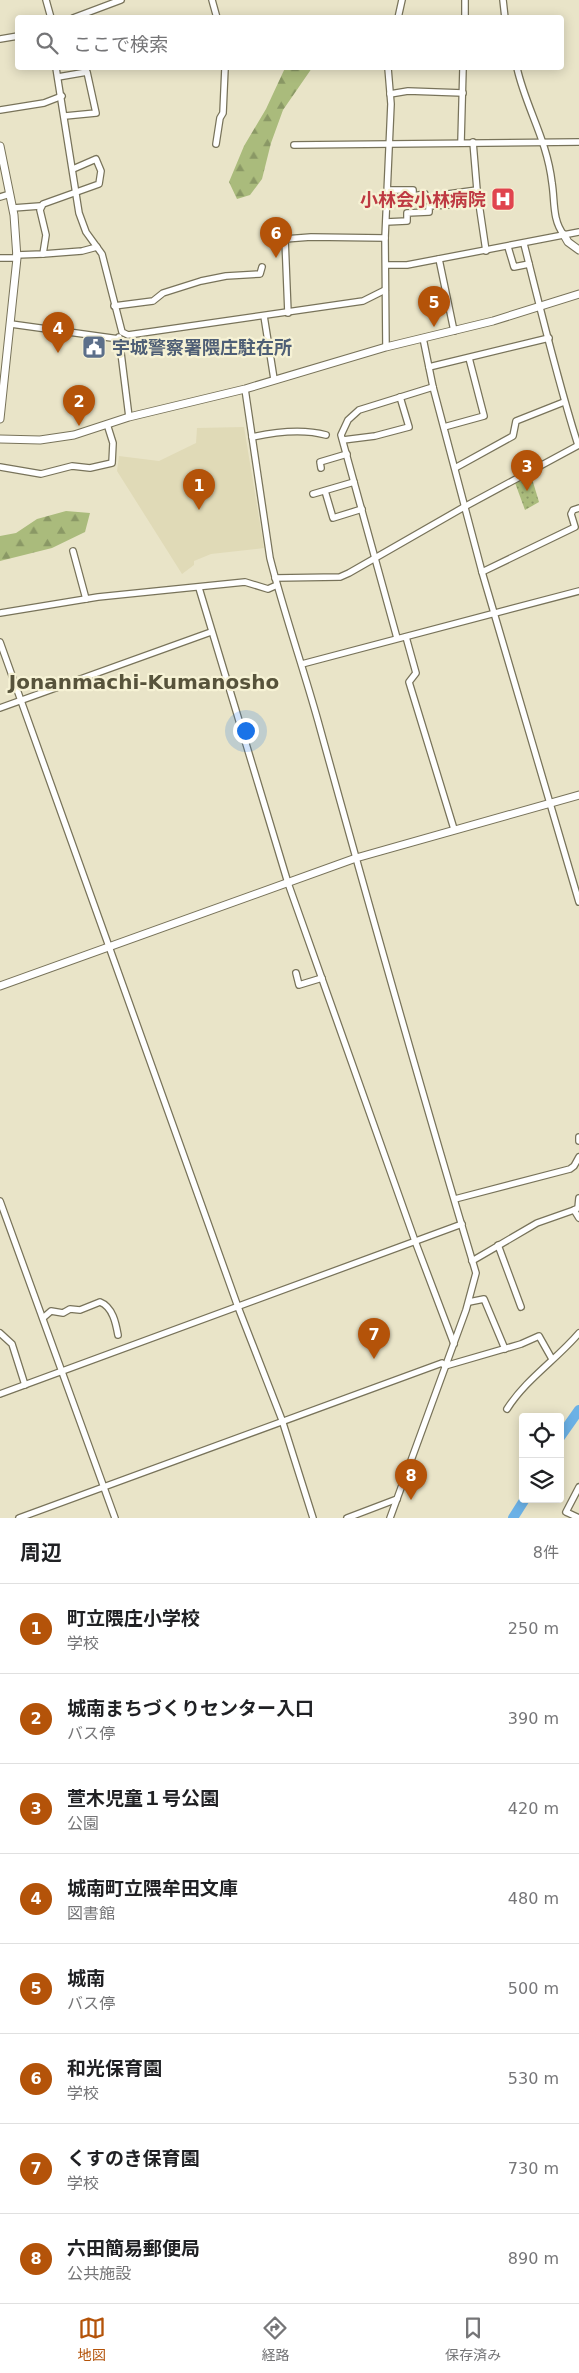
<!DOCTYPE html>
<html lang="ja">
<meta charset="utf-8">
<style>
:root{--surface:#fff;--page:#f6f6f6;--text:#202124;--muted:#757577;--line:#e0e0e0;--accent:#b45309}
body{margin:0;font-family:"DejaVu Sans","Noto Sans JP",sans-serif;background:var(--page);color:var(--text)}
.controls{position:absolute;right:15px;bottom:15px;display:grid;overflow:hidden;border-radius:5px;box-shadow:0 2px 12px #0003}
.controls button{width:45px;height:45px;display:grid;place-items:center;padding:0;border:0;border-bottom:1px solid var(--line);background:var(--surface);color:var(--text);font:25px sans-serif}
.you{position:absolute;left:245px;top:730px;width:18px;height:18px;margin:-12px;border:4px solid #fff;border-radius:50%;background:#1a73e8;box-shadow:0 0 0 8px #1a73e833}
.badge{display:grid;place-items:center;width:32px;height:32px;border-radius:50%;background:var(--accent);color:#fff;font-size:16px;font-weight:700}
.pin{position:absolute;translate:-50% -41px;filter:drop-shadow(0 1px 2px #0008)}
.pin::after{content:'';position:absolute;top:26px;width:18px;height:15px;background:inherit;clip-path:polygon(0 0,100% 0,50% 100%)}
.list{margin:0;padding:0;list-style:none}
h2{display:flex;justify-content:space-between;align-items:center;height:65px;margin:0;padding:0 20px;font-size:21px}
h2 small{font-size:16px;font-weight:400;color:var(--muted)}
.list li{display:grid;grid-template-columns:32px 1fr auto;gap:15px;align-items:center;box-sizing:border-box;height:90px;padding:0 20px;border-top:1px solid var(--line)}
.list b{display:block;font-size:19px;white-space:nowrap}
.list p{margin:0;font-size:16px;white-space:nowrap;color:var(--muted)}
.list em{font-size:16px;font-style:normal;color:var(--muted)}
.icon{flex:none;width:28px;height:28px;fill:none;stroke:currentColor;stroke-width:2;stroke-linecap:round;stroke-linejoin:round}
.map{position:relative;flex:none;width:579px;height:1518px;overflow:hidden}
.search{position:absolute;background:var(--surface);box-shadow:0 2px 12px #0003;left:15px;right:15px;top:15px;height:55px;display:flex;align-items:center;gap:12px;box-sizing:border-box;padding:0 18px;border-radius:5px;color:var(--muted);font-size:19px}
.sheet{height:785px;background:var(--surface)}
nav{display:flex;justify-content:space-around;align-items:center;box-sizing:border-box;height:70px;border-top:1px solid var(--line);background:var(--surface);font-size:14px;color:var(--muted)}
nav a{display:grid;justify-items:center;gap:2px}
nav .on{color:var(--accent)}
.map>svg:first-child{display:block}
</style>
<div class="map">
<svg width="579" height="1518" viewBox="0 0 579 1518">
<defs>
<pattern id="forest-firs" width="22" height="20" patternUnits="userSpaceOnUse" patternTransform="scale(1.25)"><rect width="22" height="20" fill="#aabb7c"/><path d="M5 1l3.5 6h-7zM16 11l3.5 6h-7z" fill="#8a9865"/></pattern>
<pattern id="park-dots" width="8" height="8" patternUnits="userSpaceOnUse" patternTransform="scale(1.25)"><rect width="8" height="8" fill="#aabb7c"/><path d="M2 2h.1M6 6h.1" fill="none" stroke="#8a9865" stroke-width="1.8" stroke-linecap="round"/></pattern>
</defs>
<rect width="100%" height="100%" fill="#e9e4c8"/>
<polygon fill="#e0dab7" points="244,427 264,548 211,554 194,561 194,565 182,574 117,471 119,456 159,461 196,443 197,428"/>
<g fill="url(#forest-firs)">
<polygon points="285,68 312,68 283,110 271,143 262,179 250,195 237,199 229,182 244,146 266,109"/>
<polygon points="66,511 90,513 85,532 52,548 0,561 0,536 16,533 37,519"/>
</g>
<polygon fill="url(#park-dots)" points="530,472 539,502 525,510 514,480"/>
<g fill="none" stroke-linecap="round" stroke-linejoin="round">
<g stroke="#6bb1e6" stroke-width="10">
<polyline points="560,1437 579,1410"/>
<polyline points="513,1518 525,1499"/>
</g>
<g stroke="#78735a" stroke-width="8">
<g id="minor">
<polyline points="46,0 51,18"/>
<polyline points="212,0 217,18"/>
<polyline points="503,0 505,18"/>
<polyline points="73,18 121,0"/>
<polyline points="398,18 402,0"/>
<polyline points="465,18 465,0"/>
<polyline points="0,39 18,36"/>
<polyline points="56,68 79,213 86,232 102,254 122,332 128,335 363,301 385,290"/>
<path d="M517,68C526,108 547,139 552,183C555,201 552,220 564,235"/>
<polyline points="58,77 87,72 96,113 65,116"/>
<polyline points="390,94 408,91 463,93"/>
<polyline points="0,110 44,103 62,96"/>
<polyline points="461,142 463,68"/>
<polyline points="473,142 477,190 486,251"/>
<polyline points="216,144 220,118 223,113 225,68"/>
<polyline points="294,145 579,142"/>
<polyline points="388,190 413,190 413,196 425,194"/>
<polyline points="0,197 10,194"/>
<polyline points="13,208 40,206"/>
<polyline points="386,222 407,221 407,213 429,212 429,206 448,205 448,194 477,190"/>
<path d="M524,244C541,311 557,379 578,445"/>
<polyline points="508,247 514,267 529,264"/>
<polyline points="43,254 82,251 97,247"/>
<polyline points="16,255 43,254 46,235 40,210 43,204 99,184 101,171 96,159 73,169"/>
<polyline points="0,258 17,258"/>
<polyline points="439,259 454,331"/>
<polyline points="386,265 407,265 579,232"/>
<polyline points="114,306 153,301 163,293 201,281 226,276 260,274 262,267"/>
<polyline points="288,313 285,239 311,237 385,238"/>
<polyline points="264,316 274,379"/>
<polyline points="11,324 119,339"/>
<polyline points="119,337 129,417"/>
<polyline points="423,338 433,387 482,572 579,902"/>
<polyline points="386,347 385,238 391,104 388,68"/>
<polyline points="429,367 549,338"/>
<path d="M245,389L270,558C284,613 303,667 318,721C369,906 421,1090 476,1273L466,1310L390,1518"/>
<polyline points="444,427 484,416 469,358"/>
<path d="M252,437C275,432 304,429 326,435"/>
<polyline points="343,440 375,436 409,427 400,397"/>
<polyline points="0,467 41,474 72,466 90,468 112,463 113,443 107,424"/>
<polyline points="321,468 320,462 347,454"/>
<polyline points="455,468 513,436 516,421 564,402"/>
<polyline points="325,491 333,518 362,509"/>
<polyline points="313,494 354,482"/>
<polyline points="73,551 86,599"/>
<polyline points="482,572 575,527 571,514 573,510 579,508"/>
<polyline points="275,578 340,577 349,573 464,507 579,445"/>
<polyline points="199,588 288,883 415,1241 454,1344"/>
<polyline points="0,613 98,597 245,582 268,589 277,585"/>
<polyline points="406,637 416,673 409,682 454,829"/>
<polyline points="397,638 341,435 348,420 359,410 433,387"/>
<polyline points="0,642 238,1307 282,1420 313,1518"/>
<polyline points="302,664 579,591"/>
<polyline points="0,708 211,632"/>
<polyline points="296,973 299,985 322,978"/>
<polyline points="579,1137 579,1141"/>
<polyline points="455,1199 570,1169 574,1166 579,1157"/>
<polyline points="0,1201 115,1518"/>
<polyline points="574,1210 579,1218"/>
<polyline points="498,1245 521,1307"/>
<polyline points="472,1261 537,1223 574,1210 578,1208 579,1198"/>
<polyline points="469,1302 484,1299 505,1349"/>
<path d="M43,1318L51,1311L63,1313L70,1309L80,1310L100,1302C113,1307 116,1324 118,1335"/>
<polyline points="0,1333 12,1344 25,1385"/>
<polyline points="0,1394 462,1224"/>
<path d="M507,1409C526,1379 556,1360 579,1333"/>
<polyline points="579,1487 566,1512 579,1518"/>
<polyline points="19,1518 442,1363 445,1366 521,1344 539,1336 552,1359"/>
<polyline points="347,1518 397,1499"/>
</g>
</g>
<g stroke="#78735a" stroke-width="9">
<g id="tertiary">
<polyline points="0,146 14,215 17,258 0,419"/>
<polyline points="564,235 568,242 579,250"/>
<polyline points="0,439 40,440 74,435 129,417 245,389 386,347 493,321 579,294"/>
<polyline points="0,986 356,858 579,795"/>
</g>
</g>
<use href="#minor" stroke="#fff" stroke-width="5.5"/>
<use href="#tertiary" stroke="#fff" stroke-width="7"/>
</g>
<defs>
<g id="hospital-square" transform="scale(1.25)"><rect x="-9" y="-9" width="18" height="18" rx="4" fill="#e0444e" stroke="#f6f2d5"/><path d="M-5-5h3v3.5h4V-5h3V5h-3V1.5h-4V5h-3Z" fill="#fff"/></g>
<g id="civic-square" transform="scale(1.25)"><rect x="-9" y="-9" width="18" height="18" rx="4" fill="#5c6f8a" stroke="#f6f2d5"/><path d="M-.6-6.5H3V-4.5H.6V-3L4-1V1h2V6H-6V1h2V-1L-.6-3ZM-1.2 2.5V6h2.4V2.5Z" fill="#fff"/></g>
</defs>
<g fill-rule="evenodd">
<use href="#hospital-square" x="503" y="199"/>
<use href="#civic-square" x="94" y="347"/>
</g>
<g text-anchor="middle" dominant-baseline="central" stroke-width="4.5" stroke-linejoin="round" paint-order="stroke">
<g font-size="18" font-weight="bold" fill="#be3a42" stroke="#f6f2d5" text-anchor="end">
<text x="486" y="199">小林会小林病院</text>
</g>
<g font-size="18" font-weight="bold" fill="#4e5e75" stroke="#f6f2d5" text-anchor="start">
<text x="112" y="347">宇城警察署隈庄駐在所</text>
</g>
<g font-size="20" font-weight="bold" fill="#57533b" stroke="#f6f2d5">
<text x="144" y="682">Jonanmachi-Kumanosho</text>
</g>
</g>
</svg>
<div class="controls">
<button><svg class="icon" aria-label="locate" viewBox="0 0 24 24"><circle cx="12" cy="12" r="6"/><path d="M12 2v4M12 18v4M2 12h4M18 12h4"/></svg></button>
<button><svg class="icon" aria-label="layers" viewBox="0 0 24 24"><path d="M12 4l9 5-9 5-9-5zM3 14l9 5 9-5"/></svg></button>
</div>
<div class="you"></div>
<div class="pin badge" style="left:199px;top:510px">1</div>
<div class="pin badge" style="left:79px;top:426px">2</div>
<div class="pin badge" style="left:527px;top:491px">3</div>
<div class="pin badge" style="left:58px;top:353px">4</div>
<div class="pin badge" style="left:434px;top:327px">5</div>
<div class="pin badge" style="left:276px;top:258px">6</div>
<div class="pin badge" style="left:374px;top:1359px">7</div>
<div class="pin badge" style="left:411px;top:1500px">8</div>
<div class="search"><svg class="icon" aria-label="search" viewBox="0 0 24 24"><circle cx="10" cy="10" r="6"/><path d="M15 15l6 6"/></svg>ここで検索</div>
</div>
<section class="sheet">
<h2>周辺<small>8件</small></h2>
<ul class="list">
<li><span class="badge">1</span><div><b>町立隈庄小学校</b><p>学校</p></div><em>250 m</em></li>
<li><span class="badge">2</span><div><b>城南まちづくりセンター入口</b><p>バス停</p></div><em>390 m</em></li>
<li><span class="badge">3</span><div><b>萱木児童１号公園</b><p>公園</p></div><em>420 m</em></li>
<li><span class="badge">4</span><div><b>城南町立隈牟田文庫</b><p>図書館</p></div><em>480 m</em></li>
<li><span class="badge">5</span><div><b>城南</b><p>バス停</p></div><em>500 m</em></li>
<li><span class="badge">6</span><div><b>和光保育園</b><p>学校</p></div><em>530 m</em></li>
<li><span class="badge">7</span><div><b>くすのき保育園</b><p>学校</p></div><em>730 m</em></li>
<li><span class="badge">8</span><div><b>六田簡易郵便局</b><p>公共施設</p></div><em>890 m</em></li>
</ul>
</section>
<nav>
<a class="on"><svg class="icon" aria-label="map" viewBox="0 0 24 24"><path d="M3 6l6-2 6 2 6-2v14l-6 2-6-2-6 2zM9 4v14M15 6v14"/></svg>地図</a>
<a><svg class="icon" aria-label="directions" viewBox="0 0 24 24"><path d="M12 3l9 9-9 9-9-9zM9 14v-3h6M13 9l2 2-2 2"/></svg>経路</a>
<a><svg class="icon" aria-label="saved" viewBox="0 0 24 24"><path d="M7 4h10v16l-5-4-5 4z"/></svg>保存済み</a>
</nav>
